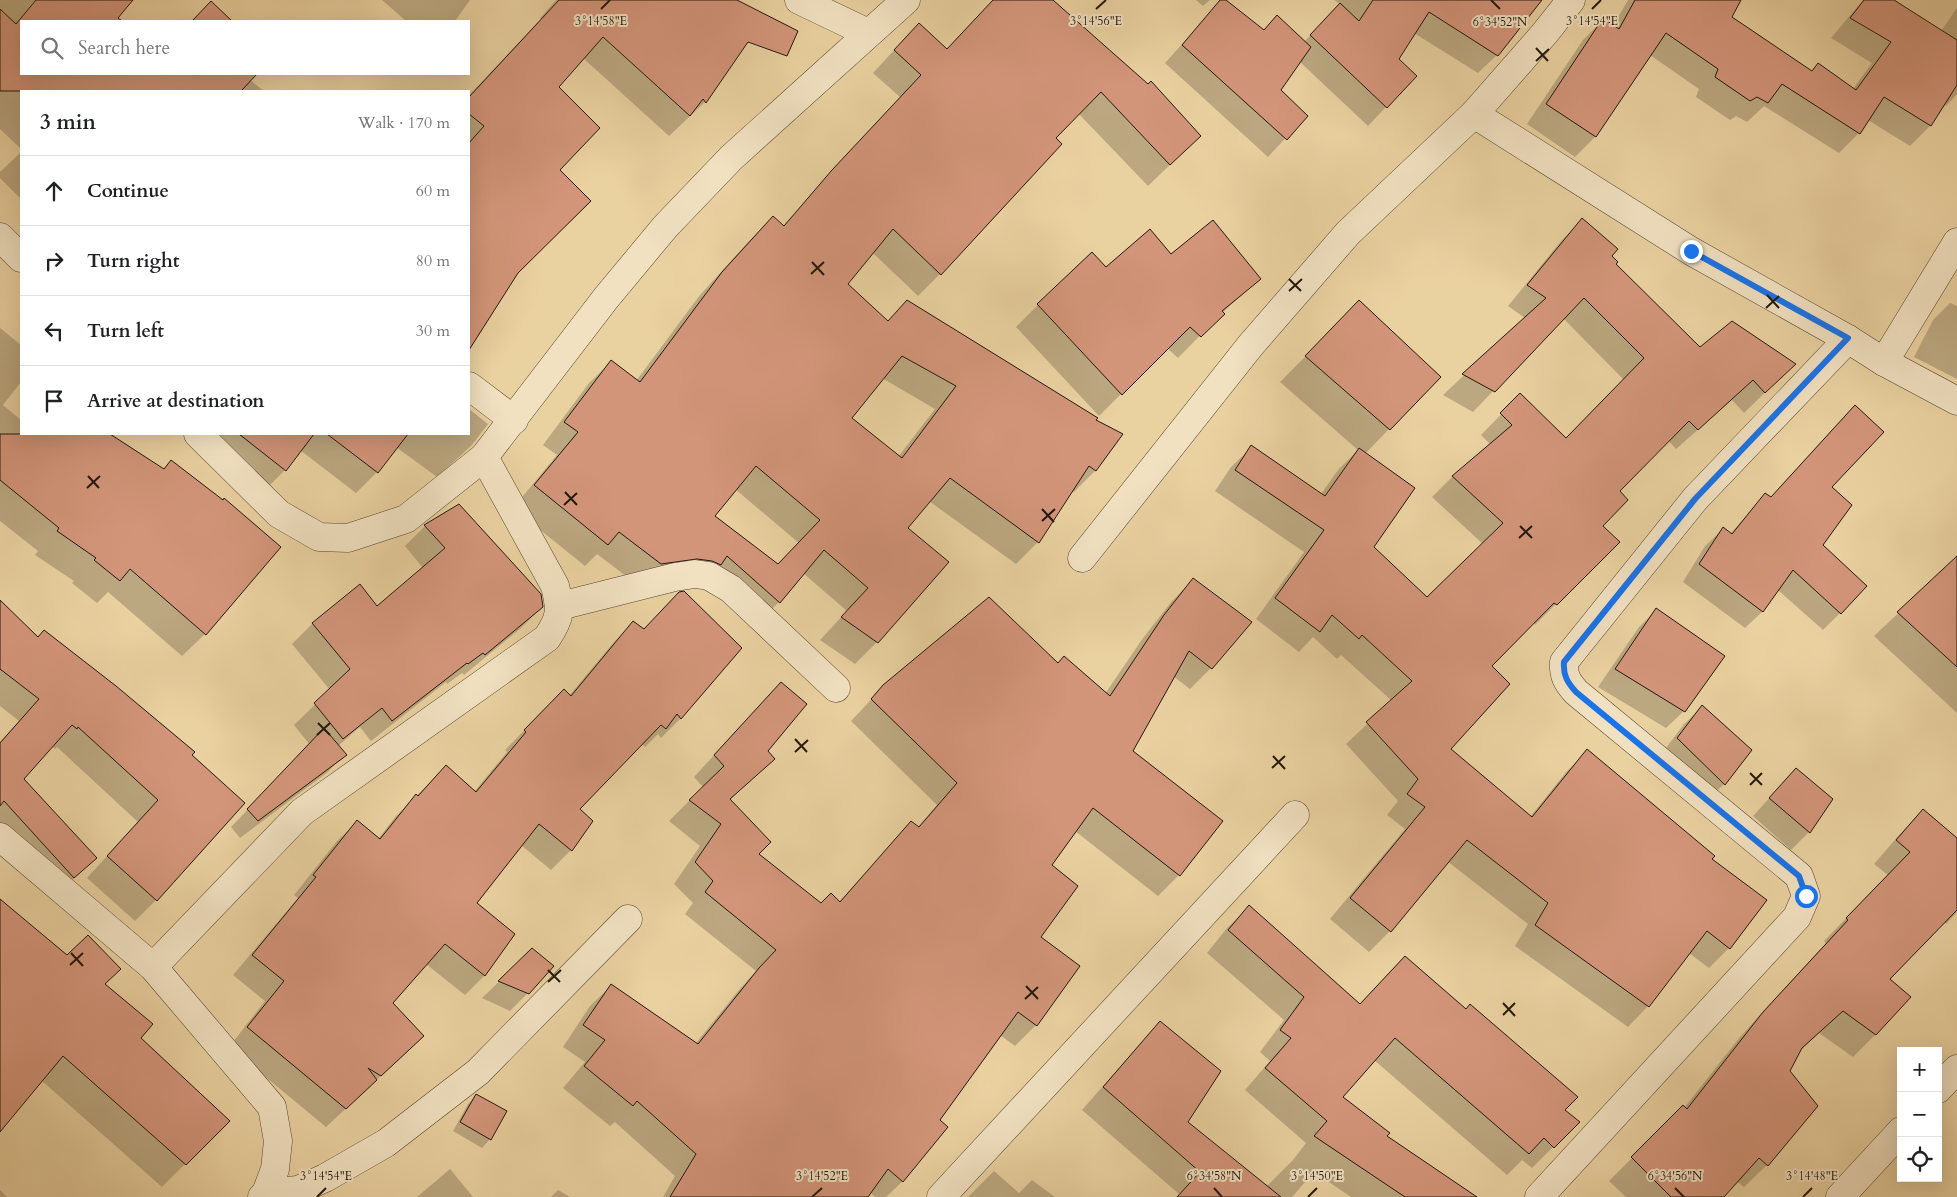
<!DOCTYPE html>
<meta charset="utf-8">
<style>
:root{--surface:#fff;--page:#f2f2f2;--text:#202124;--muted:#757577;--line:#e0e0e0}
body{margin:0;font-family:Cardo,serif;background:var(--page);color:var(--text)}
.controls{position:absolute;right:15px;bottom:15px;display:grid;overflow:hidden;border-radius:0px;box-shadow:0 5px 20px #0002}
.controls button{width:45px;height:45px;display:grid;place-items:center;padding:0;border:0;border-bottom:1px solid var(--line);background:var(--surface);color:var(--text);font:25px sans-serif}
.stop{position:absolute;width:15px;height:15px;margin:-11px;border:4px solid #1a73e8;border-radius:50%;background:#fff}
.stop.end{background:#1a73e8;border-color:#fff;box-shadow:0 1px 5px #0008}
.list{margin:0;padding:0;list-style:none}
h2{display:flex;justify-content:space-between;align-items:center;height:65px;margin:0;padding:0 20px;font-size:21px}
h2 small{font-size:16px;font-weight:400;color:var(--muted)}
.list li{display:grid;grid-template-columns:32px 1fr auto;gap:15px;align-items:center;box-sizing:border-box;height:70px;padding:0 20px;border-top:1px solid var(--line)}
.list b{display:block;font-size:19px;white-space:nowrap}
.list em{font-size:16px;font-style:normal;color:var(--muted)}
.icon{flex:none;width:28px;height:28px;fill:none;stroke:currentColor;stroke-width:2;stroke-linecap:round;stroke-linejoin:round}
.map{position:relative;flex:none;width:1957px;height:1197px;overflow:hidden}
.search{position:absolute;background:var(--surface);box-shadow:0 5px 20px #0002;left:20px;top:20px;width:450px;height:55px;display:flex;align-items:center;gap:12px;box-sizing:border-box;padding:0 18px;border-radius:0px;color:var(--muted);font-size:19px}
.panel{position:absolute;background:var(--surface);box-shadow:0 5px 20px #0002;left:20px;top:90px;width:450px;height:345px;border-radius:0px}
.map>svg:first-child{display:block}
</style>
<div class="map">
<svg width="1957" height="1197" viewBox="0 0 1957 1197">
<rect width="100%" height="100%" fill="#ead1a0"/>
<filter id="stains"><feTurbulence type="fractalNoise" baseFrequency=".004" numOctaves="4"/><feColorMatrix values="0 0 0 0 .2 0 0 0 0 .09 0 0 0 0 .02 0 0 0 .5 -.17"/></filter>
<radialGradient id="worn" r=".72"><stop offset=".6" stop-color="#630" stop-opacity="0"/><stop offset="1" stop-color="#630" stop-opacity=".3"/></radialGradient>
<g fill="#0003" fill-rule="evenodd">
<polygon points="0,0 132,0 113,21 21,21 21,74 256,74 250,80 264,91 21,91 21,149 0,129"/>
<polygon points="382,0 470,0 455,21 406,21"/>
<polygon points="556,0 734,0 730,67 705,102 669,136 583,58 557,87 558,170 517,273 483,325 469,340 469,95 541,19 540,18"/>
<path d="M993,0H1052L1177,158L1148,186L1078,113L1054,138L940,274L918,296L872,252L846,284L887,322L1094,420L1096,470L1074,492L1072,491L1038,542L1016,564L929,501L907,528L877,642L855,664L820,640L847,611L803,573L779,602L757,624L706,578L639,586L597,554L585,566L513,508L557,455L543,445L589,383L611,362L636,381L700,295L751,239L773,218L783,226L900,97L873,73L897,47L919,25L946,50ZM882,378L935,409L898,457L850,418ZM735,489L799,543L777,565L713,517Z"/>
<polygon points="1196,0 1210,0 1203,6"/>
<polygon points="1222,0 1224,0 1263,31 1304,42 1340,4 1334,0 1540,0 1497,55 1478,73 1414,33 1397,59 1415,76 1368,126 1299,61 1279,90 1306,116 1268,157 1165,63"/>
<polygon points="1628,0 1724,0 1730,17 1812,72 1853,89 1872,63 1831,38 1863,0 1892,0 1941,31 1957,8 1957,94 1946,106 1943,104 1930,126 1910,146 1868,120 1859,133 1839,153 1764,106 1747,122 1736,116 1730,120 1696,97 1699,89 1650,55 1595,137 1575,157 1527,124 1583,40 1603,20 1613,26"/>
<polygon points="21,152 21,199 0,178 0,172"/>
<polygon points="1582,220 1615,264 1700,349 1794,364 1744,413 1732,400 1676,449 1668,440 1618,491 1601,526 1618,542 1535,625 1533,622 1490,666 1449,749 1530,817 1567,771 1588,751 1710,860 1729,948 1709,968 1689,953 1648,1006 1628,1027 1515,946 1528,924 1447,861 1390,931 1369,952 1330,919 1405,829 1387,815 1398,801 1346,744 1392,701 1341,655 1337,659 1313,637 1299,652 1256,619 1304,552 1215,491 1231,467 1252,447 1321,494 1338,470 1358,450 1280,382 1334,328 1439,377 1365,454 1373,547 1427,599 1483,544 1432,497 1452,477 1491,445 1481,435 1520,395 1565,439 1624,380 1563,318 1473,412 1443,395 1525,318 1508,306 1562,240"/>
<polygon points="1171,255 1259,279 1222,313 1178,358 1167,348 1099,416 1016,327 1038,305 1106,269"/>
<polygon points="1950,303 1957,306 1957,379 1914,357 1933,320"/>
<polygon points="0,328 21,345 21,382 3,405 21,420 21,434 39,434 46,440 51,434 115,434 112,437 162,470 171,462 280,547 205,634 182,656 108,592 97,603 72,583 74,581 35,555 38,551 0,521"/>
<polygon points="1855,406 1830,488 1821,545 1840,613 1823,630 1778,590 1763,611 1745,628 1683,582 1705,546 1723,529 1730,534 1766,494 1770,498"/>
<polygon points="469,409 488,424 472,445 437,477 396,447 377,472 356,493 300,450 285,470 264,491 213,434 469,434"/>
<polygon points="425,526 542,607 521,628 464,675 462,673 447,684 446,682 371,741 360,727 338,746 345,754 328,772 240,838 231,827 310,745 294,725 330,690 292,644 313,623 377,608 423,568 405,546"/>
<polygon points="1957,558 1957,713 1874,636"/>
<polygon points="1193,580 1250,622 1211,668 1190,689 1173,676 1132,751 1179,875 1158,896 1075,831 1050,865 1039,938 1036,1025 1015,1046 1000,1035 938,1120 903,1181 886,1197 875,1197 870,1192 866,1197 663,1197 675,1176 615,1122 610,1126 563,1088 585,1062 563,1047 590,1006 612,985 696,1043 738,991 756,971 685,914 693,903 674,884 700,846 669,821 703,787 694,777 760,705 766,751 773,759 730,800 758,855 821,905 839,902 911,823 917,828 937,805 851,721 884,686 1057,665 1105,694 1143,638 1172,601"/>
<polygon points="0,601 37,638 44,631 190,755 156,900 135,921 87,878 138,822 57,747 55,749 52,746 23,779 95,858 53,899 0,841 0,742 19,721 0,706"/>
<polygon points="1656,610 1684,711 1666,728 1598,687 1639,627"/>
<polygon points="633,623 681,718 661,738 658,734 645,747 641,744 579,809 591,821 571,850 551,870 521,845 475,903 485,975 465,995 426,964 392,1003 403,1055 326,1127 229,1047 265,1001 233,975 298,898 294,895 337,841 357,822 378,839 396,816 446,767 474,792 507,752 505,750 544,710 569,696 614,642"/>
<polygon points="1702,707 1724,784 1707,801 1660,756 1684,724"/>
<polygon points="1796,769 1831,799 1809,832 1791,850 1753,816"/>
<polygon points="1923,811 1957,840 1957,912 1946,924 1944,922 1888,979 1876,1034 1853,1057 1819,1033 1800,1051 1788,1071 1767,1165 1744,1187 1736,1181 1722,1197 1626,1197 1609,1181 1683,1107 1684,1108 1740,1037 1826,943 1824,941 1888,875 1874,864 1900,834"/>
<polygon points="0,901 104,984 139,1039 228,1121 162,1187 41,1080 0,1127"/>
<polygon points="1249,907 1359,1005 1563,1110 1578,1122 1532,1168 1522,1160 1507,1175 1374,1060 1341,1097 1386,1137 1449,1197 1351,1197 1314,1172 1292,1197 1177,1197 1179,1194 1082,1110 1139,1045 1160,1023 1186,1122 1266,1187 1293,1160 1306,1143 1245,1090 1270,1061 1260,1052 1284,1020 1207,953 1227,928"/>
<polygon points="532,950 528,993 510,1011 482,998"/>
<polygon points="477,1095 490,1139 482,1148 453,1131 468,1104"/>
<polygon points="450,1169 473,1197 417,1197"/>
<polygon points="994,1171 1019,1193 1032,1180 1055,1197 968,1197"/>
<polygon points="0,1190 7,1197 0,1197"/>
<polygon points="558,1190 570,1197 551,1197"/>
</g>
<g fill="#d3957a" stroke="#22180d" fill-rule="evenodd">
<polygon points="36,0 133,0 118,18 122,21 21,21 21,74 257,74 241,91 0,91 0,9 16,24"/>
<polygon points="559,0 737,0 798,31 787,56 748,42 706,103 703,99 690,116 603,37 559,87 600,128 560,170 591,201 518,273 469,350 469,143 484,126 469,114 469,97"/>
<path d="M993,0H1053L1148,84L1151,81L1201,136L1170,165L1101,92L1056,138L1062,144L941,275L893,229L848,284L888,321L907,300L1098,418L1096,420L1123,434L1096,471L1089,466L1039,543L950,478L908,528L949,562L878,643L841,617L868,588L824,550L780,603L727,556L721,565L712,561L697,559L661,564L619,532L608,545L534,485L578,432L564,422L611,360L640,382L722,272L773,216L784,226L832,170L921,75L894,50L919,23L947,49ZM902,356L956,386L902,458L852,418ZM756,466L820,520L778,564L715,516Z"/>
<polygon points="1220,0 1226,0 1264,30 1277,15 1311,47 1281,90 1308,116 1287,140 1182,45"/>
<polygon points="1373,0 1542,0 1498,56 1429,12 1399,59 1417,76 1387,108 1310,35 1340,3 1359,21"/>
<polygon points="1635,0 1741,0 1732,17 1812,71 1818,63 1856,90 1891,42 1850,18 1864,0 1894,0 1957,40 1957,85 1931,126 1884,97 1860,134 1782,84 1768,103 1757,97 1750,101 1715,77 1718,69 1666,33 1596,137 1546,104 1603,18 1619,29"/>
<polygon points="211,1 232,21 192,21"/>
<polygon points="1582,218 1618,249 1612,256 1618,262 1616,264 1700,347 1732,321 1796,364 1765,393 1753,380 1698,430 1689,421 1620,491 1628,500 1603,526 1620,542 1557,605 1554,603 1492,666 1510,684 1451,749 1532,817 1587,749 1715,856 1712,859 1767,900 1730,949 1707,931 1649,1007 1535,925 1548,903 1467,840 1391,932 1350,898 1425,807 1407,794 1418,779 1366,722 1412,681 1362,635 1359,639 1332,615 1320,632 1275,598 1324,530 1235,470 1251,445 1325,496 1359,448 1415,488 1374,547 1427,597 1503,523 1452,476 1512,425 1500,413 1520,393 1566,438 1644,358 1584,298 1495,392 1462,374 1546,298 1527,285"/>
<polygon points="1213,220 1261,279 1222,311 1225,314 1201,337 1190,327 1122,395 1037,304 1092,252 1106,267 1150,229 1171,254"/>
<polygon points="1359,300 1441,377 1390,430 1305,356"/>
<polygon points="1855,405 1884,432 1832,487 1852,505 1823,545 1867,586 1841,614 1793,570 1763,612 1699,564 1723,527 1732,534 1765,493 1771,497"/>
<polygon points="0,434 110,434 164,469 171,460 223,500 224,498 281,547 206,635 130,569 120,581 94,560 96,558 57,531 59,528 0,480"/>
<polygon points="239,434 314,434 286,471"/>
<polygon points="327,434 408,434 378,473"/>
<polygon points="459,504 541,594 543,607 485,655 483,653 468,664 467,663 392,721 382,708 343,739 314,703 350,669 312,623 360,584 377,606 445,548 424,525"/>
<polygon points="1957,556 1957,667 1897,612"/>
<polygon points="1193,578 1252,622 1212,669 1189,651 1133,751 1223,821 1180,876 1093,808 1052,865 1078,886 1041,937 1080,966 1037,1026 1018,1012 940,1120 948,1127 903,1182 888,1169 868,1197 670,1197 696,1154 637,1101 633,1106 584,1066 605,1040 583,1025 611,984 698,1044 759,968 776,950 705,892 713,881 695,862 721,824 689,800 724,766 714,755 781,682 807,704 768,751 775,759 730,799 771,842 759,854 821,903 831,893 840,902 911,821 919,827 957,783 871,699 883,685 989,597 1058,663 1064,656 1110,696 1164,615"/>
<polygon points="684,591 742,648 681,719 677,714 666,729 661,725 580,809 593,821 572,851 539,824 477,903 515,934 485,976 445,944 393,1003 424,1036 381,1076 368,1068 377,1080 346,1109 247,1027 284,981 252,955 316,877 313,875 357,820 380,839 416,794 418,796 446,765 476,792 526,732 524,730 564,689 571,696 633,621 644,629 679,592"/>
<polygon points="0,600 38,637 44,630 116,686 195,752 192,755 245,803 157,901 107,856 158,800 78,727 77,729 72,725 24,779 97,858 74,878 4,801 0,806 0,743 39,699 0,669"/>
<polygon points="1656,608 1725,656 1685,712 1615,669"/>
<polygon points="1702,705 1752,750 1725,785 1677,738"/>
<polygon points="324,728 347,755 258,821 247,809"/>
<polygon points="1796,768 1833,799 1810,833 1769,798"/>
<polygon points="1923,809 1957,838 1957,910 1890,979 1911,997 1876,1035 1843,1011 1802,1048 1790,1071 1818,1106 1768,1166 1759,1158 1724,1197 1671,1197 1631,1157 1683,1105 1687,1109 1763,1012 1848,920 1846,918 1910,852 1896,840"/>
<polygon points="0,899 67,955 88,935 121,969 105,984 153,1024 141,1038 230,1121 186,1165 63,1056 0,1132"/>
<polygon points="1249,905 1360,1004 1405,956 1466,1009 1470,1004 1578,1097 1565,1110 1580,1122 1554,1148 1544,1138 1529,1154 1395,1038 1343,1097 1390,1133 1387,1136 1477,1197 1405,1197 1314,1136 1327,1121 1265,1068 1291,1038 1280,1030 1304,997 1228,930"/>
<polygon points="532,948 554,966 529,994 498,981"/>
<polygon points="1160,1021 1221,1071 1188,1122 1281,1197 1177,1197 1200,1172 1103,1087"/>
<polygon points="476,1094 507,1111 491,1140 460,1122"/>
</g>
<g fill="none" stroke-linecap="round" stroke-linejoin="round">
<g stroke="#544632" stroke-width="29">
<g id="street">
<polyline points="799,0 868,33"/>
<polyline points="1474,114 1691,251 1848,339 1884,362 1957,401"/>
<polyline points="0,237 21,258"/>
<polyline points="1884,362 1957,242"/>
<polyline points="469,386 514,420"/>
<polyline points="198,434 279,514 319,537 348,538 406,519 484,457 606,298 665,227 731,158 906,0"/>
<polyline points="1082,558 1250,346 1348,233 1474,114 1545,33 1571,0"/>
<polyline points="560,606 675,577 695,574 709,576 731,589 836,688"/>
<polyline points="0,837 153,967 272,1107 278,1141 275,1169 266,1193 262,1197"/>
<path d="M153,967L302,812L547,638C561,617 561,610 555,586L484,457"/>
<polyline points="1938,1089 1957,1069"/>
<polyline points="266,1193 298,1190 325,1178 386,1143 478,1072 628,919"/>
<polyline points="941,1197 1295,815"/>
<path d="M1539,1197L1797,917L1806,896L1799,876L1576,692C1567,682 1563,675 1564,662L1695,499L1848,339"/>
<polyline points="1840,1197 1901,1131"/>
</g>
</g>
<use href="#street" stroke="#f1e1c1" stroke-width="28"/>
</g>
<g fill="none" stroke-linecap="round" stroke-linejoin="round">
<path stroke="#1a73e8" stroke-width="6" d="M1691,251L1848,338L1695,499L1564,662C1563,675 1567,682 1576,692L1799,876L1806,896"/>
</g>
<path fill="none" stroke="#22180d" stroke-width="2" d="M1491,0L1500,9M601,9L610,0M1096,9L1106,0M1592,9L1601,0M1536,48L1548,61M1536,61L1549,49M812,262L824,275M811,274L824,262M1289,279L1301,291M1289,291L1302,279M1767,295L1779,308M1766,308L1779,296M88,476L99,488M87,488L100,476M565,492L577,505M564,505L577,493M1042,509L1054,522M1042,521L1055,509M1520,526L1532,538M1519,538L1532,526M318,723L330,735M317,735L330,723M795,739L807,752M795,752L808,740M1273,756L1285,769M1272,768L1285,756M1750,773L1762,785M1750,785L1762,773M71,953L83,966M70,965L83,953M548,970L560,982M548,982L561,970M1026,986L1038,999M1025,999L1038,987M1503,1003L1515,1016M1503,1015L1515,1003M1214,1188L1222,1197M1675,1188L1684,1197M317,1197L326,1188M812,1197L822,1188M1308,1197L1317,1188M1803,1197L1812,1188"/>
<g font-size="12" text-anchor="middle" fill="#22180d" stroke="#f1e1c1" stroke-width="4" stroke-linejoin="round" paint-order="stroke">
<text x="601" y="25">3°14'58"E</text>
<text x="1096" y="25">3°14'56"E</text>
<text x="1592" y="25">3°14'54"E</text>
<text x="1500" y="26">6°34'52"N</text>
<text x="1214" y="1180">6°34'58"N</text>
<text x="1675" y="1180">6°34'56"N</text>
<text x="326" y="1180">3°14'54"E</text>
<text x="822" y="1180">3°14'52"E</text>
<text x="1317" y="1180">3°14'50"E</text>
<text x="1812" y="1180">3°14'48"E</text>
</g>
<rect width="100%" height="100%" filter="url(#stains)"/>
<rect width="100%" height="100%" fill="url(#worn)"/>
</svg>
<div class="controls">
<button>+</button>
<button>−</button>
<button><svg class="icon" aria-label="locate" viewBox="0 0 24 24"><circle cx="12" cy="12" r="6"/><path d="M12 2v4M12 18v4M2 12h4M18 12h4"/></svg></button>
</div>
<div class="stop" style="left:1806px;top:896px"></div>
<div class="stop end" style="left:1691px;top:251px"></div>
<div class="search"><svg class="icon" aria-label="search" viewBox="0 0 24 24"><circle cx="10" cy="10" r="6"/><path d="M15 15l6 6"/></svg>Search here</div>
<section class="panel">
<h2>3 min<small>Walk · 170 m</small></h2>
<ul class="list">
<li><svg class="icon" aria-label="ahead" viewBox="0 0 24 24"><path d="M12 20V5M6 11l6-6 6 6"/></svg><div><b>Continue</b></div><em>60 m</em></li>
<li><svg class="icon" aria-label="right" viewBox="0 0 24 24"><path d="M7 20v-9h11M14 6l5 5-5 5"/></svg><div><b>Turn right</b></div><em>80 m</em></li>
<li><svg class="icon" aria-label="left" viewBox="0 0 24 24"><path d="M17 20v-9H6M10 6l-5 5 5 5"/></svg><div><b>Turn left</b></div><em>30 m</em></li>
<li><svg class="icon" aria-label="arrive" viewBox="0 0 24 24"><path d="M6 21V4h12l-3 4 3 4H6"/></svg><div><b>Arrive at destination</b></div></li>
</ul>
</section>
</div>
